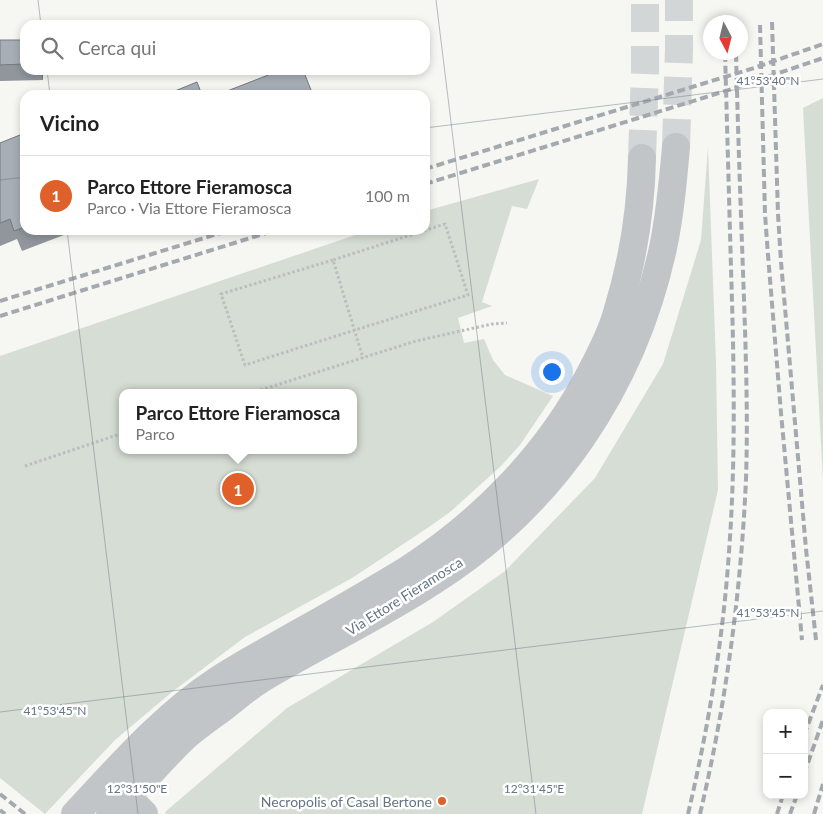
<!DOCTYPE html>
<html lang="it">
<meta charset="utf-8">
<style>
:root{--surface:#fff;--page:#f6f6f6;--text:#222;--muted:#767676;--line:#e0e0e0;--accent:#df6029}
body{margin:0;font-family:Lato,sans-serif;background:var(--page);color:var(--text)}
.controls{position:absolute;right:15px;bottom:15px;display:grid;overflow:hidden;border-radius:10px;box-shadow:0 2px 8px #0003}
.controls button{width:45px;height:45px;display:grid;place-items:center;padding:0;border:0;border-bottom:1px solid var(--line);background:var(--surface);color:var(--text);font:25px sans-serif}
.compass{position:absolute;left:703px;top:15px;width:45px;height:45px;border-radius:50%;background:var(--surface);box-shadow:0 2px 8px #0003;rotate:173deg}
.you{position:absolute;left:551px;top:371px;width:18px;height:18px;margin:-12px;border:4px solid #fff;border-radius:50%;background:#1a73e8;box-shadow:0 0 0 8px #1a73e833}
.badge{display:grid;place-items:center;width:32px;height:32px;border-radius:50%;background:var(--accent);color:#fff;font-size:16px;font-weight:700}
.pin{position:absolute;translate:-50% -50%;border:2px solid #fff;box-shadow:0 1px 5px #0006}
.popup{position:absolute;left:119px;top:389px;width:238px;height:65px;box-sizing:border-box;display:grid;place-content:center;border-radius:10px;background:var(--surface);filter:drop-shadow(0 1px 4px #0005);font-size:16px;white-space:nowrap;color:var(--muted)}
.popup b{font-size:19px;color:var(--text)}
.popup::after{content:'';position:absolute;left:50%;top:100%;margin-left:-10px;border:10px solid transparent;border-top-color:var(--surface)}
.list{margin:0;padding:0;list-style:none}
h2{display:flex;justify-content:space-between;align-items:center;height:65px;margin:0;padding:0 20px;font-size:21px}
h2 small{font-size:16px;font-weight:400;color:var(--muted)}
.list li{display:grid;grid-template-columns:32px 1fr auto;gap:15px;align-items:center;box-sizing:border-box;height:80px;padding:0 20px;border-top:1px solid var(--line)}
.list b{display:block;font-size:19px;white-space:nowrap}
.list p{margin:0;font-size:16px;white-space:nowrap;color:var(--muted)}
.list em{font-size:16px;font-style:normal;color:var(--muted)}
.icon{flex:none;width:28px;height:28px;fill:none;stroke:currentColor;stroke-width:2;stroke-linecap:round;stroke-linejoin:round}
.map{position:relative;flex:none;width:823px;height:814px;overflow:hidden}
.search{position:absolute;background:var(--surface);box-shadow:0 2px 8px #0003;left:20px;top:20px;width:410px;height:55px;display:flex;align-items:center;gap:12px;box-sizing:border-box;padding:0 18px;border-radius:15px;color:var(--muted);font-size:19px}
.panel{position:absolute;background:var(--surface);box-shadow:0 2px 8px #0003;left:20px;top:90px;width:410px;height:145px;border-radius:15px}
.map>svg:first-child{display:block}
</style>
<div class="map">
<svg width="823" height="814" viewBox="0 0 823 814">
<rect width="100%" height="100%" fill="#f6f6f2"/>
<g fill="#d6ddd4" fill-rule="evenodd">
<polygon points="823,98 823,481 803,108"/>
<polygon points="708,147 716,363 718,490 642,814 166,814 165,812 287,708 433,622 505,571 595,478 663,364 701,240"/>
<path d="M539,179L527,209L512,206L482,302L492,306L458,318L464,343L484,339L493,360L505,375L553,396L520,445L501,466L450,512L429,527L352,578L245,637L172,692L115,740L45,814L0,778V356L370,230H425V211ZM123,393H353V450H123Z"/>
</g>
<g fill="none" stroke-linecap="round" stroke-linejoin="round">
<g stroke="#d2d6d6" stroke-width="28" stroke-dasharray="28 14" stroke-linecap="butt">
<polyline points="676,147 679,49 679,0"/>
<polyline points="642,158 645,70 645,0"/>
</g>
<g stroke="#bbbdbf" stroke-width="3" stroke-dasharray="2.5 2.5" stroke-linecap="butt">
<polyline points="333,260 221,294 245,365 355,330 468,295 445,224 333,260 363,358"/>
<polyline points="251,393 416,341 492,324 507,323"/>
<polyline points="25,466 123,433"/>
</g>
<g stroke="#c1c5c8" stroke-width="28">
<polyline points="126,796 144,814"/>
<path d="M75,814C120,766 163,716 218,680C244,663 271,649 297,634C333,614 369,593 404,572C481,523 548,455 590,374C600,355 610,336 616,316C632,265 641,211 642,158"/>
<path d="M110,814C123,799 137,785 152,771C163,759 175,746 187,735C199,725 212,716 224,707C236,698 248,687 261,679C318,645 378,617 433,581C553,505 633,386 663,248C670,215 673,181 676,147"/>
</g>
<g stroke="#a4a9af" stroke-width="4" stroke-dasharray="8 4" stroke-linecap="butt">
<polyline points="772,22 778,214 781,262 806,549 816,640"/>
<polyline points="760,25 765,214 768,255 781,413 802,640"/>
<polyline points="425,169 754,68 823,44"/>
<polyline points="425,184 732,89 823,58"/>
<polyline points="0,301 230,230"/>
<polyline points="0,316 276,230"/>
<polyline points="804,735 823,685"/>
<polyline points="804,774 823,720"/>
<polyline points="0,794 25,814"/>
<polyline points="0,810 5,814"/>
<path d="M688,814C708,729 723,640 729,552C736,457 734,363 731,268C729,196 727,124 725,52"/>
<path d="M700,814C726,704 741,592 746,479C748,419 746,359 744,299C741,217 738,135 736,52"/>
<polyline points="777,814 783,795"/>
<polyline points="790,814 797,795"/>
<polyline points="814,814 823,784"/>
</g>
</g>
<g fill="#90969c">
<polygon points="0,40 25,40 25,70 43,70 43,80 0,81"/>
<polygon points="25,133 25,230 77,230 22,251 17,239 0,246 0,143"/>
</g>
<polygon fill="#757a7f" points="40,70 43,70 43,80"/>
<g fill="#a7aeb5" stroke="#757a7f">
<polygon points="0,40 25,40 25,64 0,65"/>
<polygon points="281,70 303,70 313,95 217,95"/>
<polygon points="197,82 202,95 165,95"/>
<polygon points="25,133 25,227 14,231 10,219 0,223 0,143"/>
</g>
<path fill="none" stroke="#657483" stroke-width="1" stroke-opacity="0.45" d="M38,0L41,25M436,0L536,814M47,70L50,95M425,128L823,79M0,180L25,177M67,230L138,814M0,712L823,611"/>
<circle fill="#df6029" stroke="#fff" stroke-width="2" cx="442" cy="801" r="5"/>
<g text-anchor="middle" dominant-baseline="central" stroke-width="5" stroke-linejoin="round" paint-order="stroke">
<g font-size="14" fill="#657483" stroke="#fff">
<text transform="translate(404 596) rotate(-32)">Via Ettore Fieramosca</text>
</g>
<g font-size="14" fill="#657483" stroke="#fff" text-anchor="end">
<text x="432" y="801">Necropolis of Casal Bertone</text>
</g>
</g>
<g font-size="12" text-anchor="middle" fill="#657483" stroke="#fff" stroke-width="5" stroke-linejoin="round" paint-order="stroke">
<text x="768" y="85">41°53'40"N</text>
<text x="768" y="617">41°53'45"N</text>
<text x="55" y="715">41°53'45"N</text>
<text x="137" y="793">12°31'50"E</text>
<text x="534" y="793">12°31'45"E</text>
</g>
</svg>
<div class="controls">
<button>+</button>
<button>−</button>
</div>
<svg class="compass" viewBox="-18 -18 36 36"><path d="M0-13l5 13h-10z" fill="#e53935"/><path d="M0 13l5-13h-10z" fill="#767676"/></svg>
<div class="you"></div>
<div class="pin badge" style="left:238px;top:489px">1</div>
<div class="popup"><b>Parco Ettore Fieramosca</b>Parco</div>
<div class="search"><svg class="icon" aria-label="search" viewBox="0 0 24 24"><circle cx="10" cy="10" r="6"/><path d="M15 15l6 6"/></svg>Cerca qui</div>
<section class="panel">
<h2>Vicino<small></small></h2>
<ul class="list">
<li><span class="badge">1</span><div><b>Parco Ettore Fieramosca</b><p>Parco · Via Ettore Fieramosca</p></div><em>100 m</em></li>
</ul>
</section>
</div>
